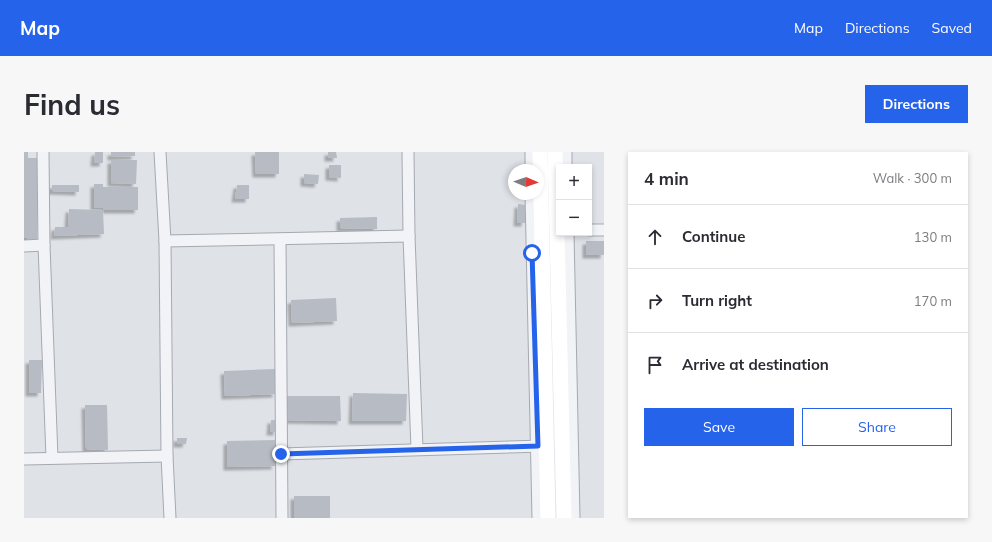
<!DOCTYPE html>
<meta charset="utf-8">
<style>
:root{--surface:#fff;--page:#f7f7f7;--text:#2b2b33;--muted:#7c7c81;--line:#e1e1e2;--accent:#2563eb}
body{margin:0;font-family:Mulish,sans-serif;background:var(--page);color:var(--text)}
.controls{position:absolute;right:12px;top:12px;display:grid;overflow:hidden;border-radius:0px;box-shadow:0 2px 6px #0003}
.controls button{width:36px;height:36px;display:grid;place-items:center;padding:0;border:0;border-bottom:1px solid var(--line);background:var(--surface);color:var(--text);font:20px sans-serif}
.compass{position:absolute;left:484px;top:12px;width:36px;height:36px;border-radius:50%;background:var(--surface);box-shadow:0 2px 6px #0003;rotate:92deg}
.stop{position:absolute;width:12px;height:12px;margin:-9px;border:3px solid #2563eb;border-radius:50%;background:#fff}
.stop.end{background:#2563eb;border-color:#fff;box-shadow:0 1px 4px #0008}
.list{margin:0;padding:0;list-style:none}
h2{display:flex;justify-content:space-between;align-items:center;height:52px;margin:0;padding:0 16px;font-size:17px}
h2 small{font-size:13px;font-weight:400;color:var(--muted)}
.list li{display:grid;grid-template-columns:26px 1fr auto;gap:12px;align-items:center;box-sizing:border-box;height:64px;padding:0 16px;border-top:1px solid var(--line)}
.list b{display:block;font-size:15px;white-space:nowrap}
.list em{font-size:13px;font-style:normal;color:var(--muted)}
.actions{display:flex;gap:8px;padding:12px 16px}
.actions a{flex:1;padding:9px 0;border:1px solid var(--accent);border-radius:0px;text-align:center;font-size:14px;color:var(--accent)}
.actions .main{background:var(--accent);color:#fff}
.icon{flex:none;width:22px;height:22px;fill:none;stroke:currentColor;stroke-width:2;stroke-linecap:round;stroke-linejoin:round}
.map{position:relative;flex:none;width:580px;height:366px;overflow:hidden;border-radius:0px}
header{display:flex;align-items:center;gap:24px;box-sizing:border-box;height:56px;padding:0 20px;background:var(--accent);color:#fff}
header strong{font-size:19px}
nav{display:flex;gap:22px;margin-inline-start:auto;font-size:14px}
.intro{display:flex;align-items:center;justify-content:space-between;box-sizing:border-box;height:96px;padding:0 24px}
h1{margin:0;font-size:28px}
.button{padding:10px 18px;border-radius:0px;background:var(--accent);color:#fff;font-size:14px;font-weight:700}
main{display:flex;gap:24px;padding:0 24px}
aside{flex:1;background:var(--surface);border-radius:0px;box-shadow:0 2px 6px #0003}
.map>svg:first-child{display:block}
</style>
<header>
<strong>Map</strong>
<nav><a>Map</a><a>Directions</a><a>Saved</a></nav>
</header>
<div class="intro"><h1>Find us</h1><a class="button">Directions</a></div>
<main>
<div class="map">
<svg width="580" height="366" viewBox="0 0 580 366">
<defs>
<filter id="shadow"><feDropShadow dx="-3.5" dy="3.5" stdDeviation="1" flood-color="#0004"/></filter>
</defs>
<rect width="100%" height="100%" fill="#dfe2e7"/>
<g fill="#b7bbc4" filter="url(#shadow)">
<polygon points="0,0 4,0 4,6 14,6 13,89 3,89 3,86 0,86"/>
<polygon points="71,0 79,0 79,11 70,11"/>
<polygon points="87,0 111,0 111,4 87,5"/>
<polygon points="231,0 255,0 255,22 232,22"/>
<polygon points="304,0 312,0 313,6 304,6"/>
<polygon points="87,8 113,8 112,32 87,31"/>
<polygon points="305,13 317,13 317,26 305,25"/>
<polygon points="280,22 295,23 294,32 280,31"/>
<polygon points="70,32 79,32 79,35 114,35 114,58 79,58 80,82 30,84 31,75 44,75 45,57 79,58 79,56 70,56"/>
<polygon points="28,33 55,33 55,40 28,39"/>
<polygon points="213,33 225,33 225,47 211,47"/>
<polygon points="494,52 502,53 501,71 493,71"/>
<polygon points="353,65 353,77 316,76 316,66"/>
<rect x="562" y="89" width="18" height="14"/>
<polygon points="312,146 313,169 268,171 267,148"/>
<polygon points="5,208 18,208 17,241 5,241"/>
<polygon points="251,217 252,242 201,244 200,219"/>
<polygon points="329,241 383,242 382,269 328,269"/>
<polygon points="260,244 316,244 317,269 260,268"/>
<polygon points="61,253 83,253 84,298 62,297"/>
<polygon points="247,268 253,268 253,280 246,280"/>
<polygon points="153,286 163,286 162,292 153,292"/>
<polygon points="251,288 251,314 203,315 203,289"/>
<rect x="270" y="344" width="36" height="22"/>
</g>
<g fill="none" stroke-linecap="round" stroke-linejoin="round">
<g stroke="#a5a9b1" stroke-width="13">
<g id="minor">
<polyline points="19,0 20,93 28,306"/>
<polyline points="136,0 141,89 143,304 146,366"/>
<polyline points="384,0 385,84 393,297"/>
<polyline points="507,0 507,18"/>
<polyline points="542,0 542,15"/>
<polyline points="507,42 514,366"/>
<polyline points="565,78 580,78"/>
<polyline points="544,81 550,366"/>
<polyline points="256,87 258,366"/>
<polyline points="141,89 385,84"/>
<polyline points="0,94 20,93"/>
<polyline points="257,302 520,294"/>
<polyline points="0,307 143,304"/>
</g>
</g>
<use href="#minor" stroke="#f2f3f6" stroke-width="11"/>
<g stroke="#fff" stroke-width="15">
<polyline points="516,0 524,366"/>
<polyline points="531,0 540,366"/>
</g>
</g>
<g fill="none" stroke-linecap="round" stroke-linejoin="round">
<polyline stroke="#2563eb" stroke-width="5" points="257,302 514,294 508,101"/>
</g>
</svg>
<div class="controls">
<button>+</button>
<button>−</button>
</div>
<svg class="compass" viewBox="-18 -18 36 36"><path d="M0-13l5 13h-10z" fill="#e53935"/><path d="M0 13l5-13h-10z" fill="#7c7c81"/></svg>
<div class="stop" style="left:508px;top:101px"></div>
<div class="stop end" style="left:257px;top:302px"></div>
</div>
<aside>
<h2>4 min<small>Walk · 300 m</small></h2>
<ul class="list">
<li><svg class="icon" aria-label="ahead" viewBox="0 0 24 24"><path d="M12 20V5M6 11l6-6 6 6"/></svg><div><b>Continue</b></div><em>130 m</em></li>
<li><svg class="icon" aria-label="right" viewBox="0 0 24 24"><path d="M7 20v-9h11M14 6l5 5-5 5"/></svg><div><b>Turn right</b></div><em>170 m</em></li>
<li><svg class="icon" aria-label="arrive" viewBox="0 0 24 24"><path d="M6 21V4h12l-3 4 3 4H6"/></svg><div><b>Arrive at destination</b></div></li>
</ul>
<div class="actions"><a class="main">Save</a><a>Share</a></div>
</aside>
</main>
